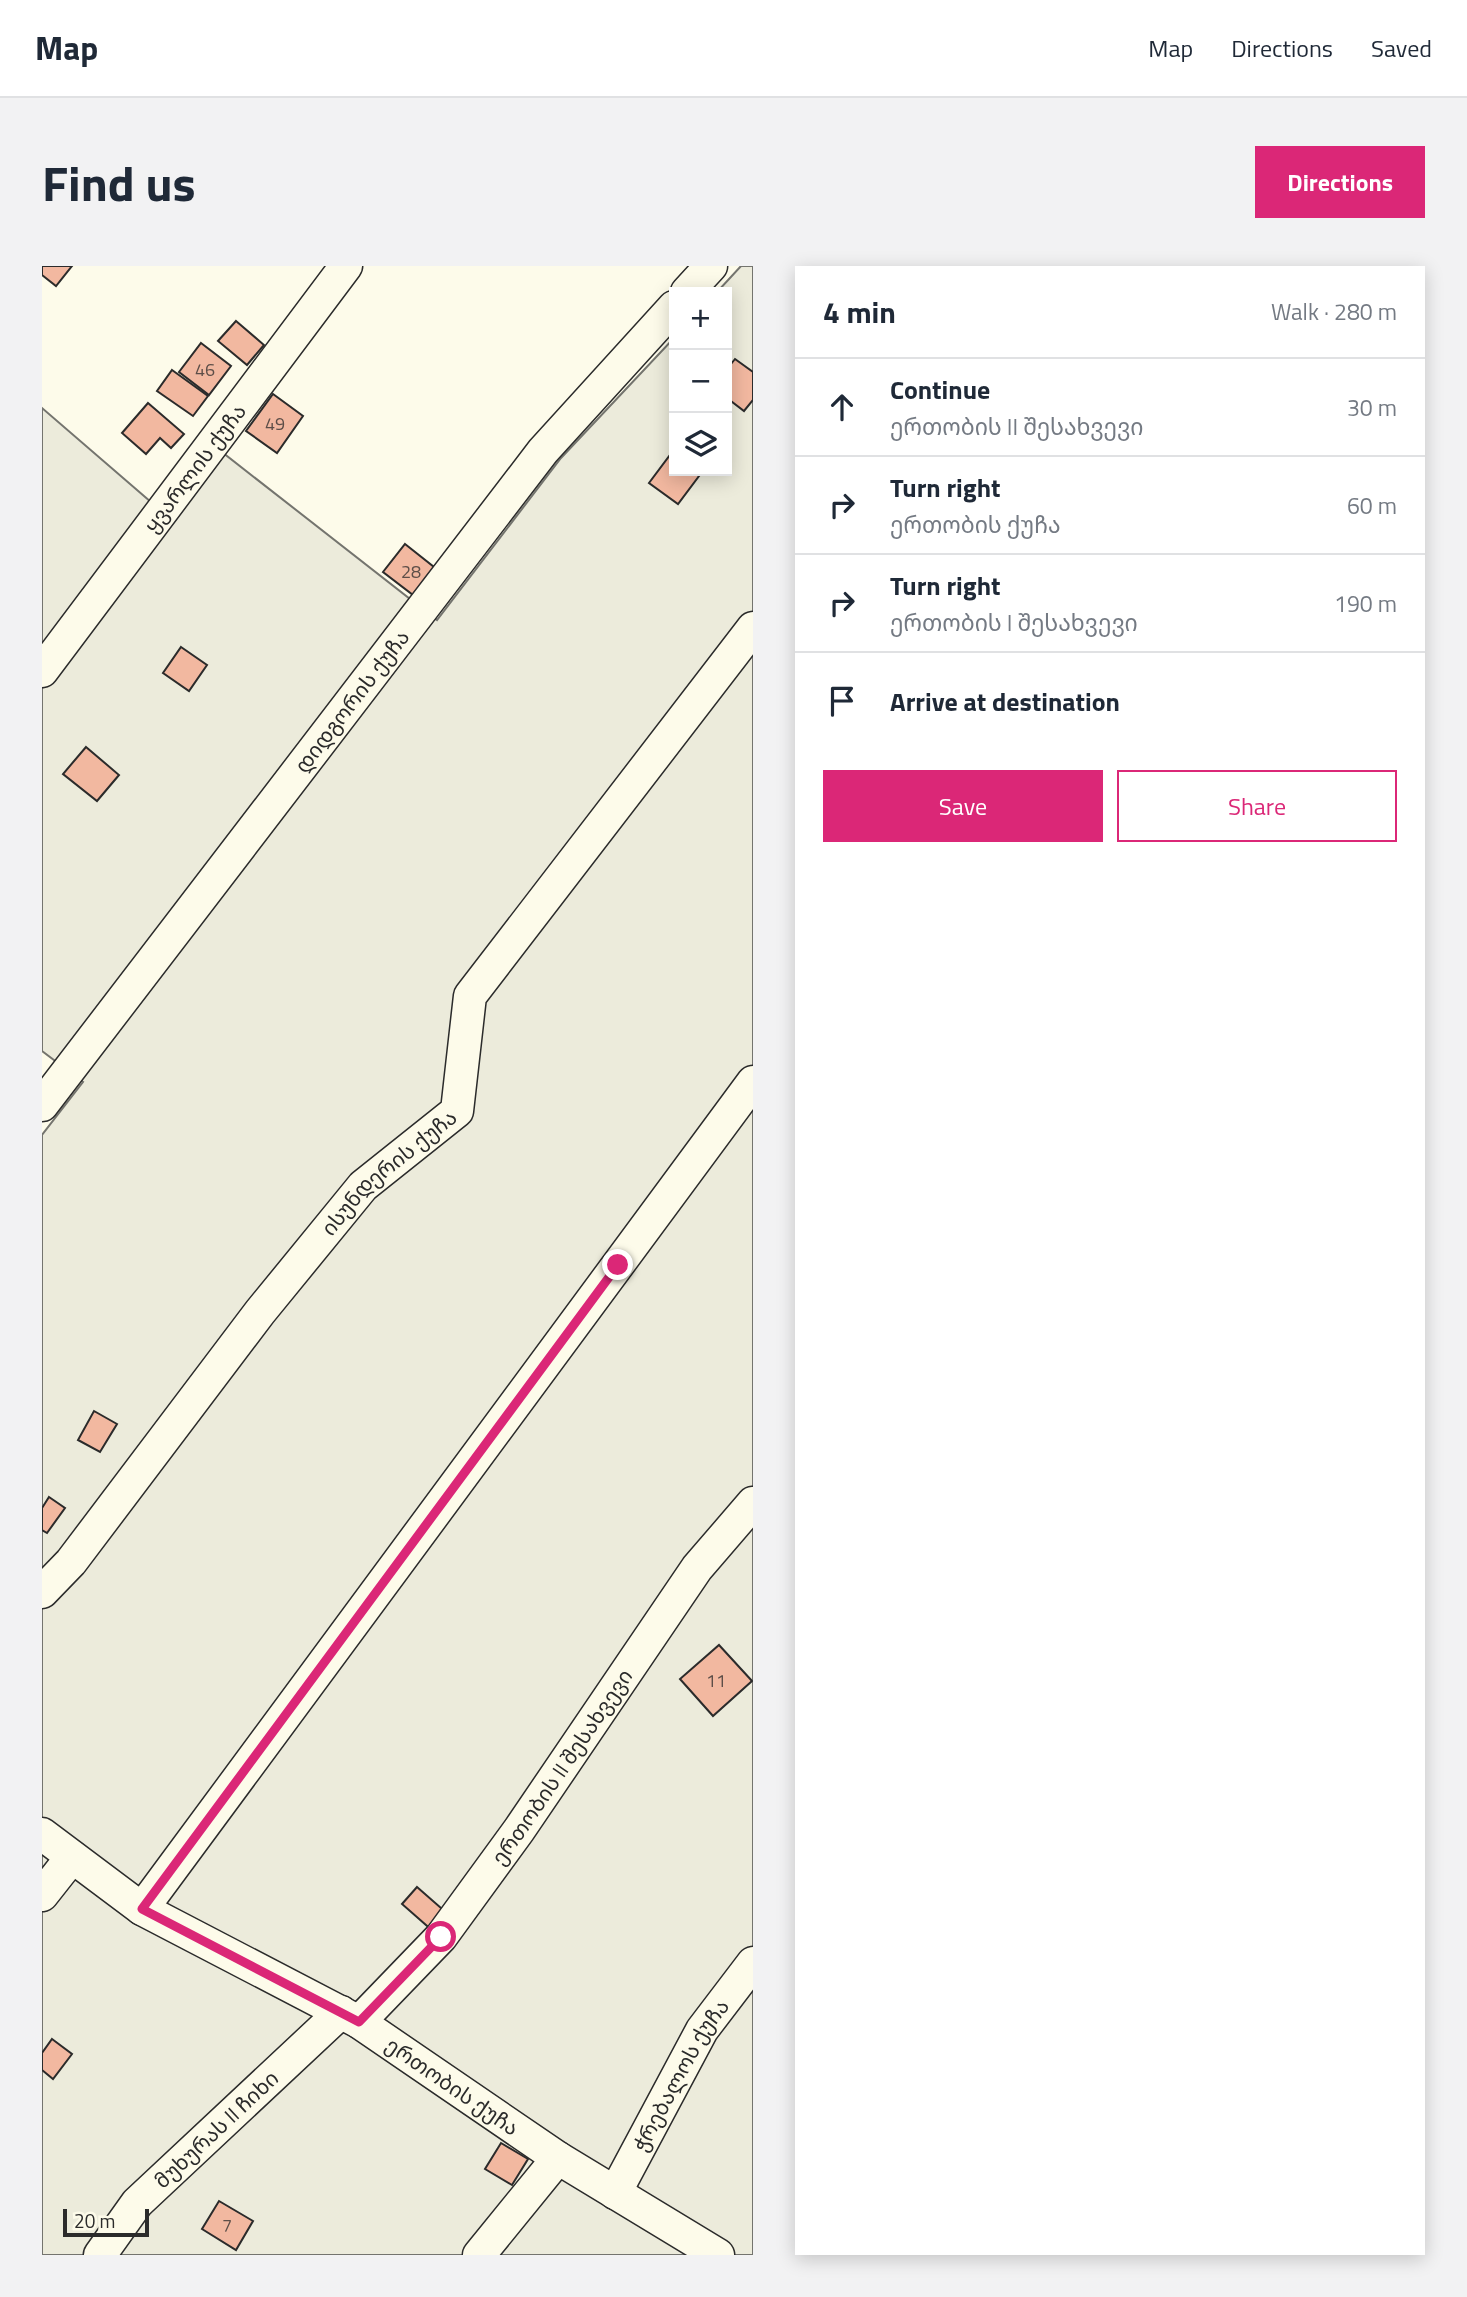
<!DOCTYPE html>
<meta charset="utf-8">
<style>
:root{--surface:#fff;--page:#f2f2f3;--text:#1f2937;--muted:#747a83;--line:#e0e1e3;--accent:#db2777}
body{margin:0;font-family:"Titillium Web","Noto Sans Georgian",sans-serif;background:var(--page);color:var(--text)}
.controls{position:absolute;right:21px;top:21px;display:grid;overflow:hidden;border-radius:0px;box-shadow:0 4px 18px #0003}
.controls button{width:63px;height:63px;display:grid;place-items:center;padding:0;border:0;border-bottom:2px solid var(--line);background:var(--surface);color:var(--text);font:35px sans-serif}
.scale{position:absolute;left:21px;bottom:18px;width:86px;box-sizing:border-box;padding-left:7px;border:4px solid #2b2b2b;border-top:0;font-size:19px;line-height:24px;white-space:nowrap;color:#2b2b2b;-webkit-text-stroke:5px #fdfbea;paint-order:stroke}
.stop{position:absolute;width:21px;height:21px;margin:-16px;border:5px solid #db2777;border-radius:50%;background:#fff}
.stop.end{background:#db2777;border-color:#fff;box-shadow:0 2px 7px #0008}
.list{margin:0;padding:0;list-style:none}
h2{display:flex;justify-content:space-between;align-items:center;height:91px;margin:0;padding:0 28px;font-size:30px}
h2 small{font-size:23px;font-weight:400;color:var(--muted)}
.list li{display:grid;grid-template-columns:46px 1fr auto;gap:21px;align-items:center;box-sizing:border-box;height:98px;padding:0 28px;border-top:2px solid var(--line)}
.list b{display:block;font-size:26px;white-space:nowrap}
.list p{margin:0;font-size:23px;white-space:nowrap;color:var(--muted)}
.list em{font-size:23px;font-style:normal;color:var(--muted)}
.actions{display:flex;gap:14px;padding:21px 28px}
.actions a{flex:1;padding:16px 0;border:2px solid var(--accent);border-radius:0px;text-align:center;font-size:24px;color:var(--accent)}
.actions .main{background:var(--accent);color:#fff}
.icon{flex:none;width:38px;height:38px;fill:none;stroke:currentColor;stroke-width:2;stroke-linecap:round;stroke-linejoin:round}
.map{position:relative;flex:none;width:711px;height:1989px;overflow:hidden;border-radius:0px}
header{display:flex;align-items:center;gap:42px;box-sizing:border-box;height:98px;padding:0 35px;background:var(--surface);border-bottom:2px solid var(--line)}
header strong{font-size:33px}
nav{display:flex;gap:38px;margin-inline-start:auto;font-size:24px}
.intro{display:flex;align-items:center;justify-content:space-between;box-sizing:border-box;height:168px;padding:0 42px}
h1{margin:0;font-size:49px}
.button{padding:18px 32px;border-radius:0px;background:var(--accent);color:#fff;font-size:24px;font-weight:700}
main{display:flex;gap:42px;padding:0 42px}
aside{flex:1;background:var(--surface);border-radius:0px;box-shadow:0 4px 18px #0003}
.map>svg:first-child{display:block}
</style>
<header>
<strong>Map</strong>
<nav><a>Map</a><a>Directions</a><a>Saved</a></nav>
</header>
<div class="intro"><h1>Find us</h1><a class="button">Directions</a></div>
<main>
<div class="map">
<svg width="711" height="1989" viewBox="0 0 711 1989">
<rect width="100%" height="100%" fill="#fdfbea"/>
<polygon fill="#ecebdb" stroke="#74746e" stroke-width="2" points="699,0 711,0 711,1989 0,1989 0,869 41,816 0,785 0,142 124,249 176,183 395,354 519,192 632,72 632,205 685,205 685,26 675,26"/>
<g fill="#f2b8a0" stroke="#2b2b2b" stroke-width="2">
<polygon points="0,0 30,0 14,20 0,9"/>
<polygon points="194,55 222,79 205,99 176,75"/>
<polygon points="159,77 189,100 167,129 137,106"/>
<polygon points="693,93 711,106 711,134 702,145 685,132 685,103"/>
<polygon points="130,104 166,130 151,150 115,125"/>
<polygon points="231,128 261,150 235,187 204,165"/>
<polygon points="106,137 142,168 129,182 118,172 104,188 80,167"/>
<polygon points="628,189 632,192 632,205 649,205 657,210 636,238 607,217"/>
<polygon points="363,278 397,305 375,332 341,306"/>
<polygon points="139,381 165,399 147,425 121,407"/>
<polygon points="44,481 77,509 55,535 21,508"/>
<polygon points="52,1145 75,1158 58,1186 36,1174"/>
<polygon points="7,1231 23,1242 5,1267 0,1264 0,1242"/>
<polygon points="677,1379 710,1415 671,1450 638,1413"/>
<polygon points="375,1621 407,1649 392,1666 360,1638"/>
<polygon points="10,1773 30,1788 11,1813 0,1804 0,1787"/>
<polygon points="459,1877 486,1893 470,1919 443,1903"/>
<polygon points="177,1935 211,1955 194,1984 160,1963"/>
</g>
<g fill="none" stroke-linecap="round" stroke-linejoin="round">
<g stroke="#2b2b2b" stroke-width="35">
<g id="minor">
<polyline points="645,26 669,0"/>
<path id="s1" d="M0,405L304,0"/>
<path id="s2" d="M0,839L501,185L632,41"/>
<path id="s3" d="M0,1326L29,1296L218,1046L321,920L415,845L428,730L711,362"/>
<path id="s4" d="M0,1568L100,1643L317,1756L516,1892L676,1989"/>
<polyline points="0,1629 30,1591"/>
<polyline points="100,1643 711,816"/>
<path id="s5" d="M317,1756L399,1671L477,1564L655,1302L711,1237"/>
<path id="s6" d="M573,1927L660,1764L711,1697"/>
<path id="s7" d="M58,1989L95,1937L299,1746"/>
<polyline points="437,1989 516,1892"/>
</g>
</g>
<use href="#minor" stroke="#fdfbea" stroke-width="32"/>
</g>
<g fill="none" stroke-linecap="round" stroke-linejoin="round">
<polyline stroke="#db2777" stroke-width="9" points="399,1671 317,1756 100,1643 576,999"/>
</g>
<g text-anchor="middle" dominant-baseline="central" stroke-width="5" stroke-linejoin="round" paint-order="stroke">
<g font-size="18" fill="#5d4e48">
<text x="163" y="103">46</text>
<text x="233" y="157">49</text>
<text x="369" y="305">28</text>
<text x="674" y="1414">11</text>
<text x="185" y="1959">7</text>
</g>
<g font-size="21" fill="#2b2b2b" stroke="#fdfbea">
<text stroke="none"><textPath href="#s1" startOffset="254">ყვარლის ქუჩა</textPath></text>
<text stroke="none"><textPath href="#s2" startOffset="509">დიდგორის ქუჩა</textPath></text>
<text stroke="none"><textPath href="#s3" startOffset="546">ისუნდერის ქუჩა</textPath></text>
<text stroke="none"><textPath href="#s5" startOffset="327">ერთობის II შესახვევი</textPath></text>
<text stroke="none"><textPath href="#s6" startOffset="135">ჭრებალოს ქუჩა</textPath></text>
<text stroke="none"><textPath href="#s4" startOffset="483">ერთობის ქუჩა</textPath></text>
<text stroke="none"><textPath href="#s7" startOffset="172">მუხურას II ჩიხი</textPath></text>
</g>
</g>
</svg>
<div class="controls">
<button>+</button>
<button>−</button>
<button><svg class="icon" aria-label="layers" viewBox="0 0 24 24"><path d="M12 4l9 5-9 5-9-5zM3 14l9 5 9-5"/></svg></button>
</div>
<div class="scale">20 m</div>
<div class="stop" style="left:399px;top:1671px"></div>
<div class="stop end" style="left:576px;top:999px"></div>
</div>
<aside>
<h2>4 min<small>Walk · 280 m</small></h2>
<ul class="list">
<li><svg class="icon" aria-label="ahead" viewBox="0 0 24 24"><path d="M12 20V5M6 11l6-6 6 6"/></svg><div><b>Continue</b><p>ერთობის II შესახვევი</p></div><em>30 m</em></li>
<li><svg class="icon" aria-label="right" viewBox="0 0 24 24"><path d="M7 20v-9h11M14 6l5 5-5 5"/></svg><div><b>Turn right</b><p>ერთობის ქუჩა</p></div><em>60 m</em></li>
<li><svg class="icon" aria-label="right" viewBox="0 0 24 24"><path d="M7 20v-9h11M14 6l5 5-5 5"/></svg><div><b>Turn right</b><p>ერთობის I შესახვევი</p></div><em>190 m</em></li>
<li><svg class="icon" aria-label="arrive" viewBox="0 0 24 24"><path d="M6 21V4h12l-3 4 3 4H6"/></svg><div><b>Arrive at destination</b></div></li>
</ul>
<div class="actions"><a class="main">Save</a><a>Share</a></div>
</aside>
</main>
